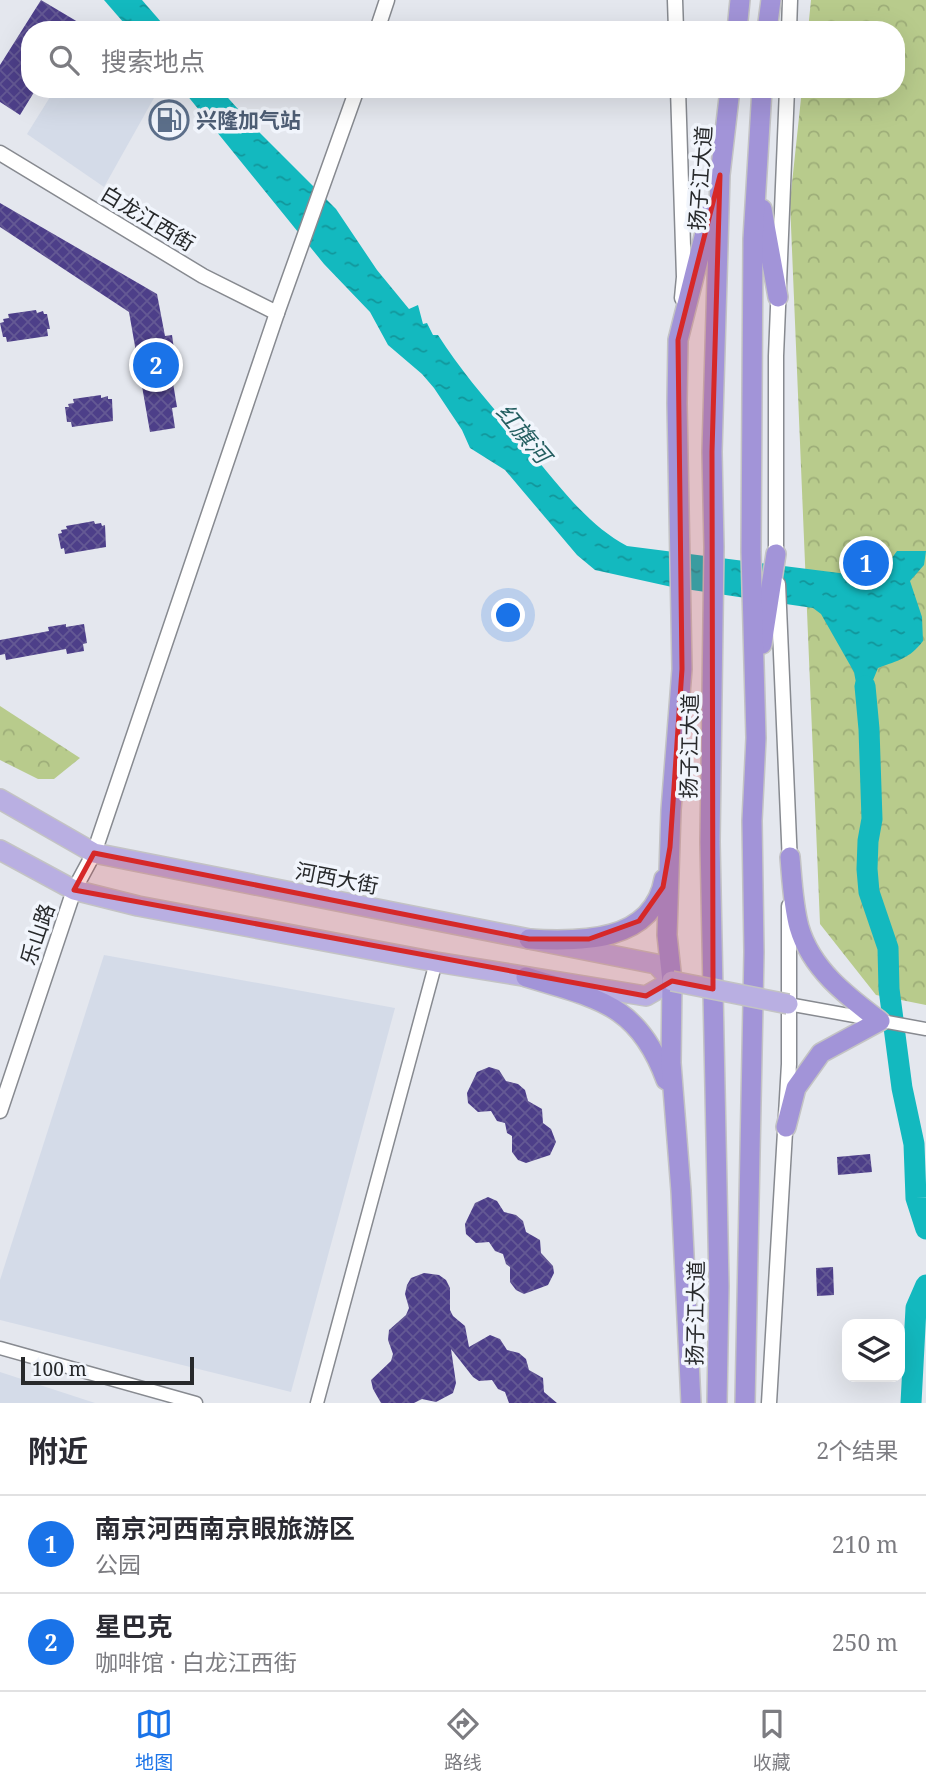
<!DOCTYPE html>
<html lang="zh">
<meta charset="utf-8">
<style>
:root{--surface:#fff;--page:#f7f7f7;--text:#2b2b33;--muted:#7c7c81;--line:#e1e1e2;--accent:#1a73e8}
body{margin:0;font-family:"Noto Serif","Noto Sans SC",serif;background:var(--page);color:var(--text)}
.controls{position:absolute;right:21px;bottom:21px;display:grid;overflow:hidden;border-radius:14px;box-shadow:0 7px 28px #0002}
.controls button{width:63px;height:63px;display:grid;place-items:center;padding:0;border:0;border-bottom:2px solid var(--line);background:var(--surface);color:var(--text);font:35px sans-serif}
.scale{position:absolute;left:21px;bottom:18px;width:173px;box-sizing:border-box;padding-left:7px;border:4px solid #27292b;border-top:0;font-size:19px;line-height:24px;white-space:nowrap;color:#27292b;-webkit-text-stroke:5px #f1f5fc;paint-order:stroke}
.you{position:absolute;left:509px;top:616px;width:24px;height:24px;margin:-18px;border:5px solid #fff;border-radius:50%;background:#1a73e8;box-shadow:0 0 0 10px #1a73e833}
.badge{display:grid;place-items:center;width:46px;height:46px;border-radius:50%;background:var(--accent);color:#fff;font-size:23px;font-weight:700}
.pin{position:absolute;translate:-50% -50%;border:4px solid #fff;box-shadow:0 2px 7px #0006}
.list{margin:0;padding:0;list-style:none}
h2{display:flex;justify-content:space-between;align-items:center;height:91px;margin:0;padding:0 28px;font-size:30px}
h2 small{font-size:23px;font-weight:400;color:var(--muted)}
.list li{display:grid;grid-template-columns:46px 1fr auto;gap:21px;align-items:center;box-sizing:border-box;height:98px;padding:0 28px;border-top:2px solid var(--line)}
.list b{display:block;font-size:26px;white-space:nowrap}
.list p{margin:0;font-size:23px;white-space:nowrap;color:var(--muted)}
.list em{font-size:23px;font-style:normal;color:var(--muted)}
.icon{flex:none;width:38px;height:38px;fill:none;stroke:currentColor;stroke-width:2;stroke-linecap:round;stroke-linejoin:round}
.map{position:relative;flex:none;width:926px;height:1403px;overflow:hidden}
.search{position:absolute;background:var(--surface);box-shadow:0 7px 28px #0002;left:21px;right:21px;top:21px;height:77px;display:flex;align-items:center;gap:18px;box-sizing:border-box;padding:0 24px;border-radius:28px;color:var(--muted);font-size:26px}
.sheet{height:287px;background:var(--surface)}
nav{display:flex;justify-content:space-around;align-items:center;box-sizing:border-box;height:98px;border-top:2px solid var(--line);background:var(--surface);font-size:19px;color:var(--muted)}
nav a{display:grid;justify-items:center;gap:4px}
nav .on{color:var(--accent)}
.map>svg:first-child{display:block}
</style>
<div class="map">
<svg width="926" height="1403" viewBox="0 0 926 1403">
<defs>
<pattern id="forest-crowns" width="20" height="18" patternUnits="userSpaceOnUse" patternTransform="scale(1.75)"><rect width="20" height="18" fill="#b8cb8c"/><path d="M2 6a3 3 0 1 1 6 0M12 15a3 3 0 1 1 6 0" fill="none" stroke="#9eae79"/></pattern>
<pattern id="water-ripples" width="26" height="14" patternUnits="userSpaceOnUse" patternTransform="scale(1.75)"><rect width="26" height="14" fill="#13b9bf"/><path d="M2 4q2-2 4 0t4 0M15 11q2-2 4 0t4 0" fill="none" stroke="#12969b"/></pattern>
<pattern id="building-cross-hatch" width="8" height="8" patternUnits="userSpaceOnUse" patternTransform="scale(1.75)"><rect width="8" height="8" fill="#4d3f89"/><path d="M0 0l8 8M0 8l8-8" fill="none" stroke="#645994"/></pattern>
</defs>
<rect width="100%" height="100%" fill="#e4e7ee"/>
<g fill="#d4dbe8">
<polygon points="55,89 159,89 104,187 27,134"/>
<polygon points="104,955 395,1008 291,1392 0,1320 0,1280"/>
<polygon points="0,1372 95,1403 0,1403"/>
</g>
<g fill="url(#forest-crowns)">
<polygon points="811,0 926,0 926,1005 876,995 820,924 790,202 802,89 896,89 896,30 808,30"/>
<polygon points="0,706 80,758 54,779 38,779 0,760"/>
</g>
<g fill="url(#water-ripples)">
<polygon points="104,0 142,0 168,30 130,30"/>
<path d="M182,89H220L256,129L336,209L377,270L409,309L418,305L423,324L427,323L433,335H438C464,376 497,412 528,449C557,483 587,525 627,546L863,576C880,571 887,565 897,551H926L924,565L910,581L922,617L923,641C909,659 899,660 878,668L871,685L872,712L861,710L854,672L821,614L813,608L672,587L595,570L577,555L505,470L470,448L462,430L434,388L422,374L388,345L370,312L324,264Z"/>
</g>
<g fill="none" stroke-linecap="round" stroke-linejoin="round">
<g stroke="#13b9bf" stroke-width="21">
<polyline points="865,686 869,729 872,819 868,841 867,869 869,892 888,948 889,989 902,1088 914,1144 916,1198 926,1229"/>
<polyline points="911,1403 916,1308 926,1285"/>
</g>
</g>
<g fill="url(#building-cross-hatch)">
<polygon points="41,0 78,22 74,30 30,30 30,89 36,89 20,115 0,102 0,65"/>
<polygon points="0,203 157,294 165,336 172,335 178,377 172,377 177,407 172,408 175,428 150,432 129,312 0,227"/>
<polygon points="36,310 37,313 43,311 44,314 47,314 50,329 47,329 48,336 7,342 6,337 3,337 0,323 4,322 3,319 9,318 8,314"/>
<polygon points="101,395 101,398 108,396 108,399 112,399 113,421 72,427 71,422 67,422 65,407 69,407 68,404 74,403 73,399"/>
<polygon points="94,521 95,524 101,523 102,526 105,525 106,547 65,554 64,548 61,549 58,534 62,533 61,530 67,529 66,526"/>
<polygon points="66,624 66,627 84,624 87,643 83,644 84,651 67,654 66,649 6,660 5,654 0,655 0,640 49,631 48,627"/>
<polygon points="489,1067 499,1070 506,1081 518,1084 525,1090 528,1101 542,1109 543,1123 551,1129 556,1142 550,1155 526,1163 518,1160 512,1152 512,1136 507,1133 505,1123 497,1121 491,1111 478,1112 468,1103 467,1093 477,1072"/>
<polygon points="870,1154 872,1172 838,1175 837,1157"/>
<polygon points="488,1197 497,1201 504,1212 516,1215 523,1221 526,1232 540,1240 541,1253 553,1266 554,1273 548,1285 524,1294 516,1290 510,1282 510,1267 506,1264 503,1254 495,1251 489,1242 476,1243 466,1234 465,1224 475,1203"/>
<polygon points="833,1267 834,1295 817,1296 816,1268"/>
<polygon points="424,1273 439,1275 446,1280 450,1288 450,1310 453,1316 465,1326 469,1347 490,1335 500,1339 507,1350 519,1353 526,1359 529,1370 543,1378 544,1392 557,1403 509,1403 505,1392 498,1389 492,1380 479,1381 473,1377 451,1349 456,1383 453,1393 436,1402 422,1399 414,1403 381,1403 373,1389 371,1380 391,1361 393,1354 388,1340 389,1330 406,1315 409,1308 405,1294 407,1285 411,1278"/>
</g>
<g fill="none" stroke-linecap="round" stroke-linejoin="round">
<g stroke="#878a90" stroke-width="15">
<g id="minor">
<polyline points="788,1004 926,1029"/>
<polyline points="0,1348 196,1403"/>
<polyline points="317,1403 436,962"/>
</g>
</g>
<g stroke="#878a90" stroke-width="17">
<g id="tertiary">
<polyline points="675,0 676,30"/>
<polyline points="377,30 387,0"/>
<polyline points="789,30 790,0"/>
<polyline points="678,89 684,277 682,298"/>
<polyline points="0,153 203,276 277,313"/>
<polyline points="776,564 776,356 787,89"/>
<polyline points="778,584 790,864"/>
<polyline points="0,1111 74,890 94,853 277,313 357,89"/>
<polyline points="769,1403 789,1064 789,906"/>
</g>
</g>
<g stroke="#c3c3c4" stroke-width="22">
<polyline id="primary" points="0,799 94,853 656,964 672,981 646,996 436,962 138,906 74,890 0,850"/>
</g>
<g stroke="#c3c3c4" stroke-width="22">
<g id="trunk">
<polyline points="737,30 740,0"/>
<polyline points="767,30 771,0"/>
<polyline points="762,209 778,297"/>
<polyline points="762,644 776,554"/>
<path d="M529,939C579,942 653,943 664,879"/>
<path d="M526,977C597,999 638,1003 666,1080"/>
<path d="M786,1127L796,1088L821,1053L880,1021C847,996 811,969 799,927C793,905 792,880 790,857"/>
<polyline points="691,1403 681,1191 671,1063 672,981 667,935 671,810 682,669 677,403 678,340 711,209"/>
<polyline points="717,1403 719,1286 710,842 714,547 712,452 720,175 730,89"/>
<polyline points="745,1403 754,952 752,821 756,738 751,552 753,239 762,89"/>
</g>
</g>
<use href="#minor" stroke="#fff" stroke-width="12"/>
<use href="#tertiary" stroke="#fff" stroke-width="14"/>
<use href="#primary" stroke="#b9afe2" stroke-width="19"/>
<use href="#trunk" stroke="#a294d8" stroke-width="19"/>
<g stroke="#c3c3c4" stroke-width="22" stroke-linecap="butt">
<polyline id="primary-bridge" points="672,981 788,1004"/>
</g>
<use href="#primary-bridge" stroke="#b9afe2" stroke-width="19"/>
</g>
<path fill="#d62828" fill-opacity="0.2" stroke="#d62828" stroke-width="5" stroke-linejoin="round" d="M720,175L712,452L713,989L672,981L646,996L74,890L94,853L529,939H589L639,921L663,887L670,847L682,669L678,340Z"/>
<defs>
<g id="fuel-ring" transform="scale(2.0125)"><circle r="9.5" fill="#f1f5fc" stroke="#5c6f8a" stroke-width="1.5"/><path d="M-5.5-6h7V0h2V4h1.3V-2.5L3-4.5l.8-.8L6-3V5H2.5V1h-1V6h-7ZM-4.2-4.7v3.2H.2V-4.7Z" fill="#5c6f8a"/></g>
</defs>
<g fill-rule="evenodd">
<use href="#fuel-ring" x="169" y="120"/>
</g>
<g text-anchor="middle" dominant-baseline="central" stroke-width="7" stroke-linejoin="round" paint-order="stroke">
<g font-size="21" font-weight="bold" fill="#4e5e75" stroke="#f1f5fc" text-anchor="start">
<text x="196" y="120">兴隆加气站</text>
</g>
<g font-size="21" fill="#27292b" stroke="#f1f5fc">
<text transform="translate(700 178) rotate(-86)">扬子江大道</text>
<text transform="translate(148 218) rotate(31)">白龙江西街</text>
<text transform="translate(689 746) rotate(-89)">扬子江大道</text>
<text transform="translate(337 878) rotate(11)">河西大街</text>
<text transform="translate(37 934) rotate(-71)">乐山路</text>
<text transform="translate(695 1313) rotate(-89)">扬子江大道</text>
</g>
<g font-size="23" font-style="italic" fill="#245e60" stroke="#f1f5fc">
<text transform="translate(524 433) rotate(50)">红旗河</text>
</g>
</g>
</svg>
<div class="controls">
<button><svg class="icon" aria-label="layers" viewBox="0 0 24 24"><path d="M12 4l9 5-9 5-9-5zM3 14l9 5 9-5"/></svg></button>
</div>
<div class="scale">100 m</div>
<div class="you"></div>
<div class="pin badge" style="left:866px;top:563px">1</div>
<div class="pin badge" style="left:156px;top:365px">2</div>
<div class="search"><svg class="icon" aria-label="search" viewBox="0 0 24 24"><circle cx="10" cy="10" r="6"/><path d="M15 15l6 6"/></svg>搜索地点</div>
</div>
<section class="sheet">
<h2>附近<small>2个结果</small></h2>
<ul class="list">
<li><span class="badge">1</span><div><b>南京河西南京眼旅游区</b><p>公园</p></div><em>210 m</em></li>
<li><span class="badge">2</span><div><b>星巴克</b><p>咖啡馆 · 白龙江西街</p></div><em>250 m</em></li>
</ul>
</section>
<nav>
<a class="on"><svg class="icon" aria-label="map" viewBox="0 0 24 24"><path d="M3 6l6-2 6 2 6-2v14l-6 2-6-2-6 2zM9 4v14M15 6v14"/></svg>地图</a>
<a><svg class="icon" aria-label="directions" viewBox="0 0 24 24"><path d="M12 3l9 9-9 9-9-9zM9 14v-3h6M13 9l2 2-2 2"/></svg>路线</a>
<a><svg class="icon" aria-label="saved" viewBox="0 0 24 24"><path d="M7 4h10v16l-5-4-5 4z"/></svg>收藏</a>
</nav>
